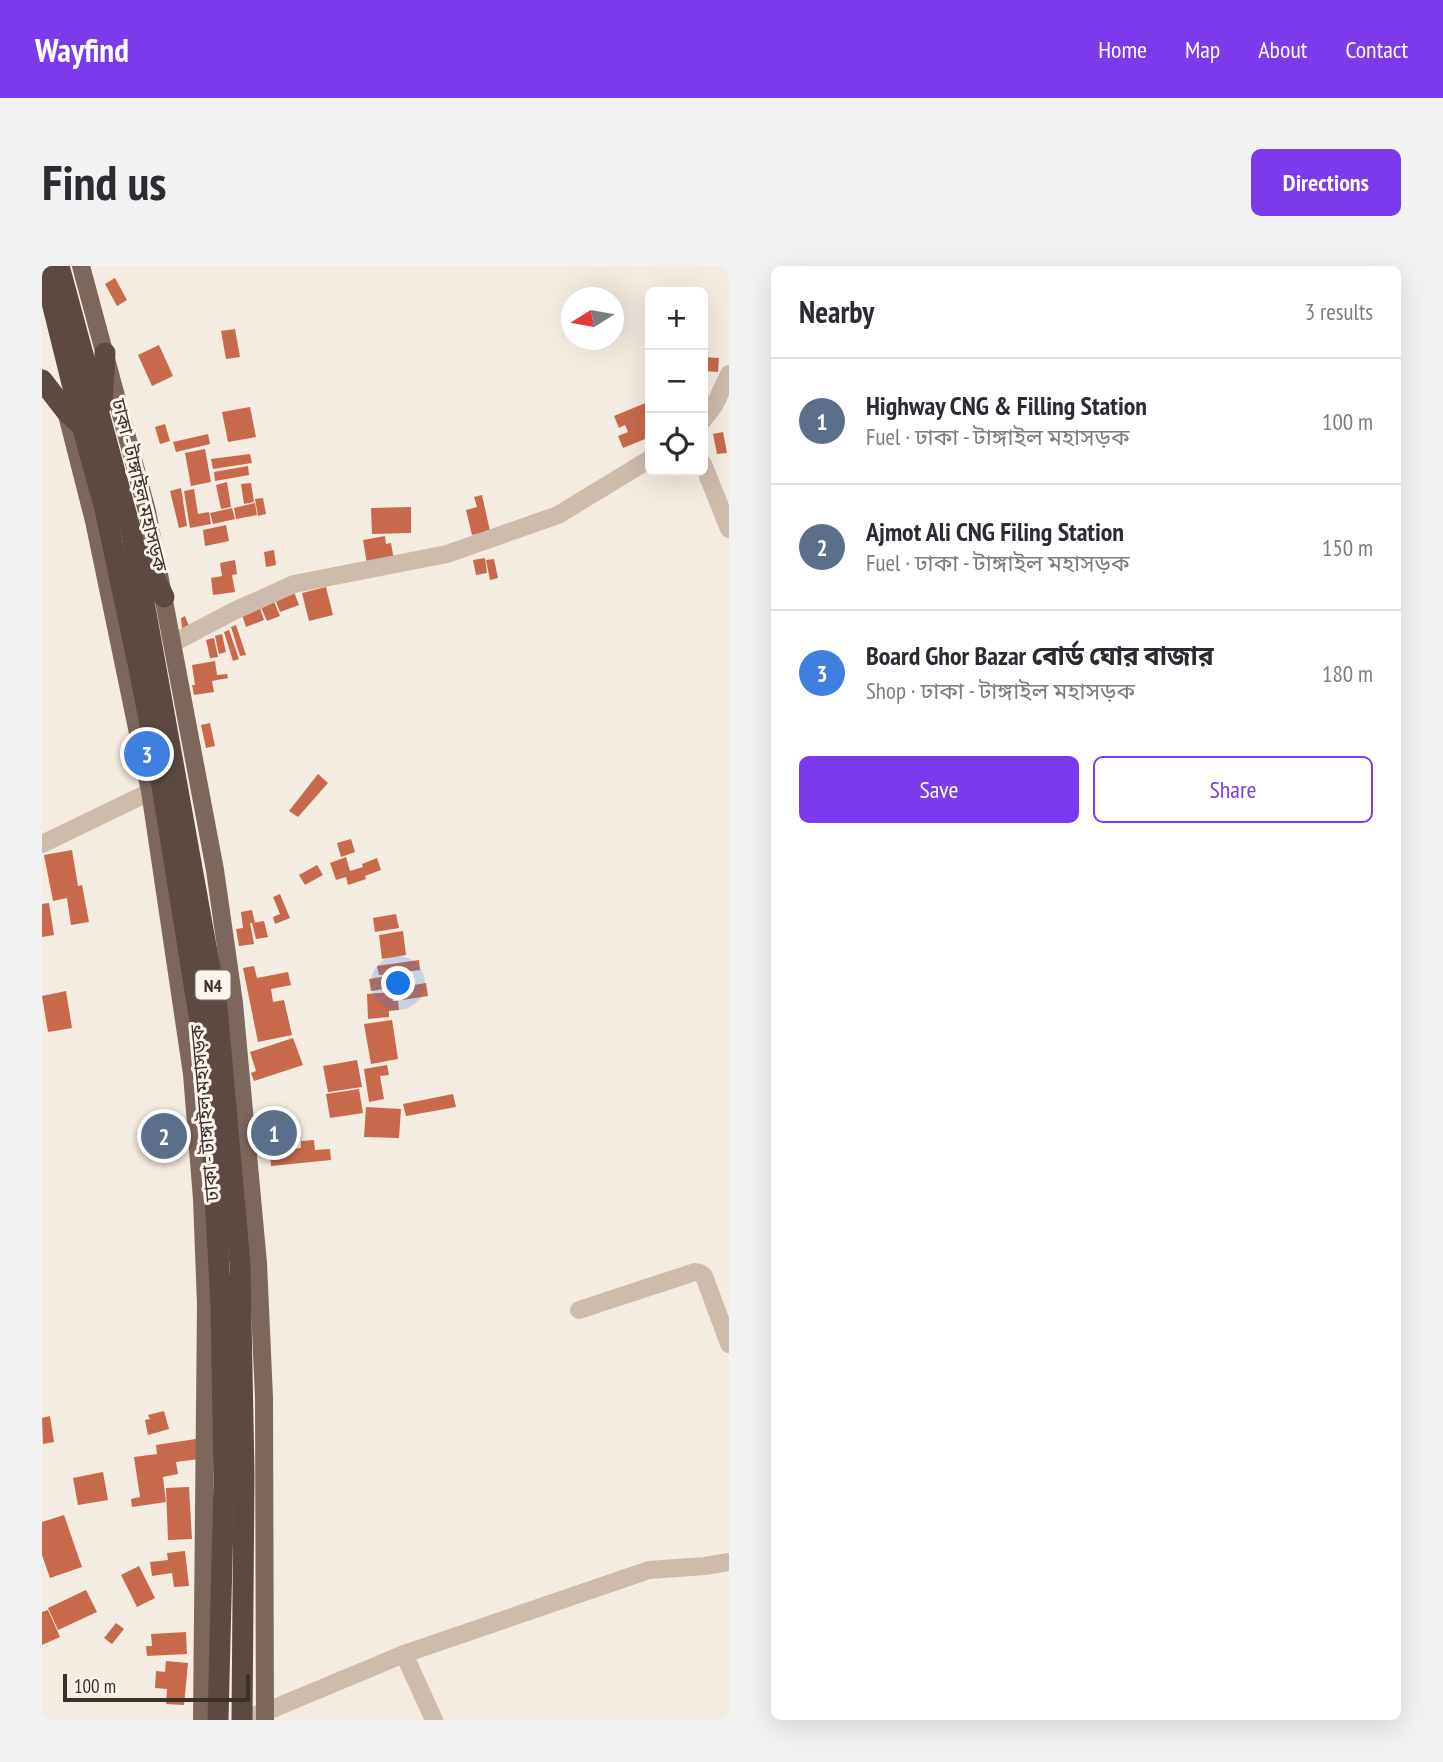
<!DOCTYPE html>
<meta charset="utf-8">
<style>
:root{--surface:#fff;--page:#f2f2f3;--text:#2b2b33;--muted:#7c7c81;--line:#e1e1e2;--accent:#7c3aed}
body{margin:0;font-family:"PT Sans Narrow","Noto Sans Bengali",sans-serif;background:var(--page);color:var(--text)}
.controls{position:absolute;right:21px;top:21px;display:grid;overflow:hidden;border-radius:10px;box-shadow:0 7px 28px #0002}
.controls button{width:63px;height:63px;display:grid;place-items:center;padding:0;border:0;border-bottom:2px solid var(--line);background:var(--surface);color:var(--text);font:35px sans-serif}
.compass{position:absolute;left:519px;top:21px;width:63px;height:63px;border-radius:50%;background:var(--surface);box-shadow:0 7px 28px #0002;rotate:259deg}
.scale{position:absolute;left:21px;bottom:18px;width:187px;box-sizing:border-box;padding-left:7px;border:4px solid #3b302b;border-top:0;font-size:19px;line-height:24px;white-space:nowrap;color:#3b302b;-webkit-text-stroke:5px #fbf5ee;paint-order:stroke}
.you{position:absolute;left:357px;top:718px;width:24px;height:24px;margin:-18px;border:5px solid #fff;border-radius:50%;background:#1a73e8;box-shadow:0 0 0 10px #1a73e833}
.badge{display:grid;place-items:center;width:46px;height:46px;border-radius:50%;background:var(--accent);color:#fff;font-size:23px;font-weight:700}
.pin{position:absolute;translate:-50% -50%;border:4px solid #fff;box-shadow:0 2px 7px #0006}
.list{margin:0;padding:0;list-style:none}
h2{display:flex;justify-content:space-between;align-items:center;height:91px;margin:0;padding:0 28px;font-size:30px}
h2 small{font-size:23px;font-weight:400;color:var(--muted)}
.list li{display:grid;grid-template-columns:46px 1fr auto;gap:21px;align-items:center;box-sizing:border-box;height:126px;padding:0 28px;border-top:2px solid var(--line)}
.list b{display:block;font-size:26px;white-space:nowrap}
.list p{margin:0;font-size:23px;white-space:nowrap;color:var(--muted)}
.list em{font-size:23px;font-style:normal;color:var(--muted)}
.actions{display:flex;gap:14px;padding:21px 28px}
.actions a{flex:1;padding:16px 0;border:2px solid var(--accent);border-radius:10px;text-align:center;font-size:24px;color:var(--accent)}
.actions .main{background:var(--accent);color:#fff}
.icon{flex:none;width:38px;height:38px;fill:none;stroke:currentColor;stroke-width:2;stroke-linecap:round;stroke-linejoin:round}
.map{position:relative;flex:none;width:687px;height:1454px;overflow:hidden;border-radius:10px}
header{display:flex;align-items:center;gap:42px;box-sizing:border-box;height:98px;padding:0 35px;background:var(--accent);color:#fff}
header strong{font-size:33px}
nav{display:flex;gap:38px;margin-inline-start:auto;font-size:24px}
.intro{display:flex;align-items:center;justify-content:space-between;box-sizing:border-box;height:168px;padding:0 42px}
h1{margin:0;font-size:49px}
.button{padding:18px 32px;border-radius:10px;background:var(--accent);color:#fff;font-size:24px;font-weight:700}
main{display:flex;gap:42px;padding:0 42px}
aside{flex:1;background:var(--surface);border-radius:10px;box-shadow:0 7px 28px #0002}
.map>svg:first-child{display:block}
</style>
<header>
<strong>Wayfind</strong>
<nav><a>Home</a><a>Map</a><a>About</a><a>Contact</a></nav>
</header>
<div class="intro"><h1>Find us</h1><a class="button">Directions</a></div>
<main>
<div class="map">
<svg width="687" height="1454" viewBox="0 0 687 1454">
<rect width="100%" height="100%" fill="#f4ebe1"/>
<g fill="#c8694b">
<polygon points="73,12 85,34 75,40 63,18"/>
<polygon points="193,63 198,91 184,93 179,65"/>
<polygon points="117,79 131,110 110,120 96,89"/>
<polygon points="661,91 677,92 676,106 661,105"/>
<polygon points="606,136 608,140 608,157 603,159 608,171 581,182 576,170 586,166 583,159 577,162 572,150"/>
<polygon points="208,141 214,171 186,176 180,146"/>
<polygon points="123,158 128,175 118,178 113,161"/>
<polygon points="681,166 685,187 675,188 671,168"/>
<polygon points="166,168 168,178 134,186 131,176"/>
<polygon points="163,183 169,216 149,220 143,187"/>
<polygon points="208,188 210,197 171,203 169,193"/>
<polygon points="206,200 207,209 173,215 172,206"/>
<polygon points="185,216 189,241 179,243 174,219"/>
<polygon points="209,217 212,236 202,238 199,218"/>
<polygon points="139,222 145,260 137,262 128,225"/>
<polygon points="152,223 156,248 167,246 169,258 148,262 142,225"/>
<polygon points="440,229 448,265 430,269 424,244 435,241 432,231"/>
<polygon points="221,232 224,248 216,250 213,233"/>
<polygon points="213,237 215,249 194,253 192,242"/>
<polygon points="369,241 369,267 330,268 329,242"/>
<polygon points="190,242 193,253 171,258 168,247"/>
<polygon points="184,259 187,275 163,280 161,264"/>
<polygon points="343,270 344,278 349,277 352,294 325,298 321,274"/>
<polygon points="232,284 234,299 224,301 222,286"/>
<polygon points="443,292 445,307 434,309 431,294"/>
<polygon points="452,293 456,312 448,314 444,294"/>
<polygon points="193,294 195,308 190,309 193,326 171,329 169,312 180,310 178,297"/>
<polygon points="284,321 291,349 267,355 260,327"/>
<polygon points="252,326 257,339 238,346 233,333"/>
<polygon points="231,333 238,350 225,355 218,339"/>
<polygon points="218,342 222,354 204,361 200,349"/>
<polygon points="143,350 147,360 140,363 139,352"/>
<polygon points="194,359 204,389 198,390 189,361"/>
<polygon points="187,364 197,393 191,395 182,366"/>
<polygon points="180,368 184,386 177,388 173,370"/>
<polygon points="172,372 176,391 168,392 164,374"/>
<polygon points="173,395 175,409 185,408 186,412 170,415 172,426 152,429 150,419 153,419 150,399"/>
<polygon points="168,457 173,480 164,482 159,459"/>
<polygon points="276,508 286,517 256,551 247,545"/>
<polygon points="309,573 313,586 299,591 295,577"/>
<polygon points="30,584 36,620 40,619 47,656 29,659 25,632 11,635 2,589"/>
<polygon points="304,591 308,605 321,601 320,598 335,592 339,604 323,610 324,613 306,619 304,611 294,614 288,597"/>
<polygon points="275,599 281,609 263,619 257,609"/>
<polygon points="238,628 248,652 233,658 231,651 238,648 231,631"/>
<polygon points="7,637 12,669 0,671 0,638"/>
<polygon points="210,644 213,657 208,657 212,678 197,680 194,663 201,662 199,646"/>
<polygon points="354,648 357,662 333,666 331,652"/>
<polygon points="222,655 226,671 214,673 210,657"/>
<polygon points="361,665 364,689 340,693 337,669"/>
<polygon points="377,694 378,704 337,709 335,700"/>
<polygon points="212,700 215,712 246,706 249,719 229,723 231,736 242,734 250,769 216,776 201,702"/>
<polygon points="346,710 348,722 329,725 327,713"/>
<polygon points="384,717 386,730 361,734 359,721"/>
<polygon points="24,725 30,762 6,766 0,730"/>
<polygon points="350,726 351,735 356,735 357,744 347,745 347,751 326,753 325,728"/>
<polygon points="350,754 356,793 329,798 322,758"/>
<polygon points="251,772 261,799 212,815 209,807 214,805 208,786"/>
<polygon points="315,794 320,821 286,826 281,800"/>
<polygon points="345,799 347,809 338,810 342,833 327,836 322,803"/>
<polygon points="317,823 321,847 288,852 284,828"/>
<polygon points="411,828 414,841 364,850 361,838"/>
<polygon points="324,841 359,843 357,872 322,871"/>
<polygon points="272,874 273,884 288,883 289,894 229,900 228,885 259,882 259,875"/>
<polygon points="122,1145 127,1163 106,1169 103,1154 108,1153 106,1149"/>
<polygon points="8,1150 12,1176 1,1178 0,1152"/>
<polygon points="154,1173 157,1193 134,1196 136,1208 121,1211 124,1236 90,1241 89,1233 98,1231 92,1191 115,1188 114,1179"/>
<polygon points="61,1206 66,1234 36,1239 31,1212"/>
<polygon points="147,1221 150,1273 126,1274 124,1222"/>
<polygon points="22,1249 40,1301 8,1312 0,1289 0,1256"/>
<polygon points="143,1285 147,1320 132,1321 130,1307 110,1310 108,1296 126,1294 125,1287"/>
<polygon points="97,1300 113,1332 95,1341 79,1309"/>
<polygon points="44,1324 55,1346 16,1364 6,1342"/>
<polygon points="6,1344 18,1371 0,1379 0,1346"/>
<polygon points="74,1357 82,1363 70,1378 62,1372"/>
<polygon points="144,1366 145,1388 105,1390 104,1380 110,1380 109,1368"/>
<polygon points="124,1395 146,1397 142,1439 124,1438 125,1423 113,1422 114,1405 123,1406"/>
</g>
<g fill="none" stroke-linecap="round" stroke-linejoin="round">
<g stroke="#cdbbac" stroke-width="18">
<polyline points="661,154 672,140 687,108"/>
<polyline points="661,198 687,263"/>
<polyline points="131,377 192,345 252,318 405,288 516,249 608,193"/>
<polyline points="0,578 120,520"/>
<polyline points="537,1044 653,1006 658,1007 662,1010 687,1078"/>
<polyline points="362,1388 392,1454"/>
<polyline points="200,1454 223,1446 362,1388 607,1304 663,1300 687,1296"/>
</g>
<g stroke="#7d675c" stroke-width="18">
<polyline points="39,0 105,245 173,604 192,737 216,997 222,1132 223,1454"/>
<polyline points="24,145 52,255 108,525 150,808 160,933 164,1038 160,1454"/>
</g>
<g stroke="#5c4a42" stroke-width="21">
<polyline points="1,0 45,178 63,243 98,407 120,520 166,805 179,1038 182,1214 176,1454"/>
<polyline points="17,0 90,269 175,741 198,999 202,1208 200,1454"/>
<polyline points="0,114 24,145 39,159"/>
<polyline points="60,138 63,87"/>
<polyline points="101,290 122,331"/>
</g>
</g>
<g text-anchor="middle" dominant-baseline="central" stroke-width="6" stroke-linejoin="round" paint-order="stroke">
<rect fill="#fbf5ee" stroke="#756b66" stroke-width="2" x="153.5" y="704.5" width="35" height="29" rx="5"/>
<g font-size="18" font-weight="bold" fill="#3b302b">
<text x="171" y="719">N4</text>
</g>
<g font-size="19" fill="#3b302b" stroke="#fbf5ee">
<text transform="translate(98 219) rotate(76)">ঢাকা - টাঙ্গাইল মহাসড়ক</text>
<text transform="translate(162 847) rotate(-95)">ঢাকা - টাঙ্গাইল মহাসড়ক</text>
</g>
</g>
</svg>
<div class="controls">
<button>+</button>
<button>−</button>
<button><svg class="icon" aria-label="locate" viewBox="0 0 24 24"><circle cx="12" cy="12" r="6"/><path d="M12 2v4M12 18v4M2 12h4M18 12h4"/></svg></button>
</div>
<svg class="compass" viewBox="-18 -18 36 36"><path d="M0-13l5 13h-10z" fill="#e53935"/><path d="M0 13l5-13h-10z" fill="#7c7c81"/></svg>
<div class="scale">100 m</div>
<div class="you"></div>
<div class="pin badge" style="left:232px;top:867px;background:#5c6f8a">1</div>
<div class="pin badge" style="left:122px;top:870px;background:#5c6f8a">2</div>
<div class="pin badge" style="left:105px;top:488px;background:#3f7fe0">3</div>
</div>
<aside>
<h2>Nearby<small>3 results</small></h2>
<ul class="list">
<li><span class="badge" style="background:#5c6f8a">1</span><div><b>Highway CNG &amp; Filling Station</b><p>Fuel · ঢাকা - টাঙ্গাইল মহাসড়ক</p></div><em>100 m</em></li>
<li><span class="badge" style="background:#5c6f8a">2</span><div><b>Ajmot Ali CNG Filing Station</b><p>Fuel · ঢাকা - টাঙ্গাইল মহাসড়ক</p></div><em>150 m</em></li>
<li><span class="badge" style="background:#3f7fe0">3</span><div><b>Board Ghor Bazar বোর্ড ঘোর বাজার</b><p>Shop · ঢাকা - টাঙ্গাইল মহাসড়ক</p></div><em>180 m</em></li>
</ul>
<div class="actions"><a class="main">Save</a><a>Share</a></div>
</aside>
</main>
